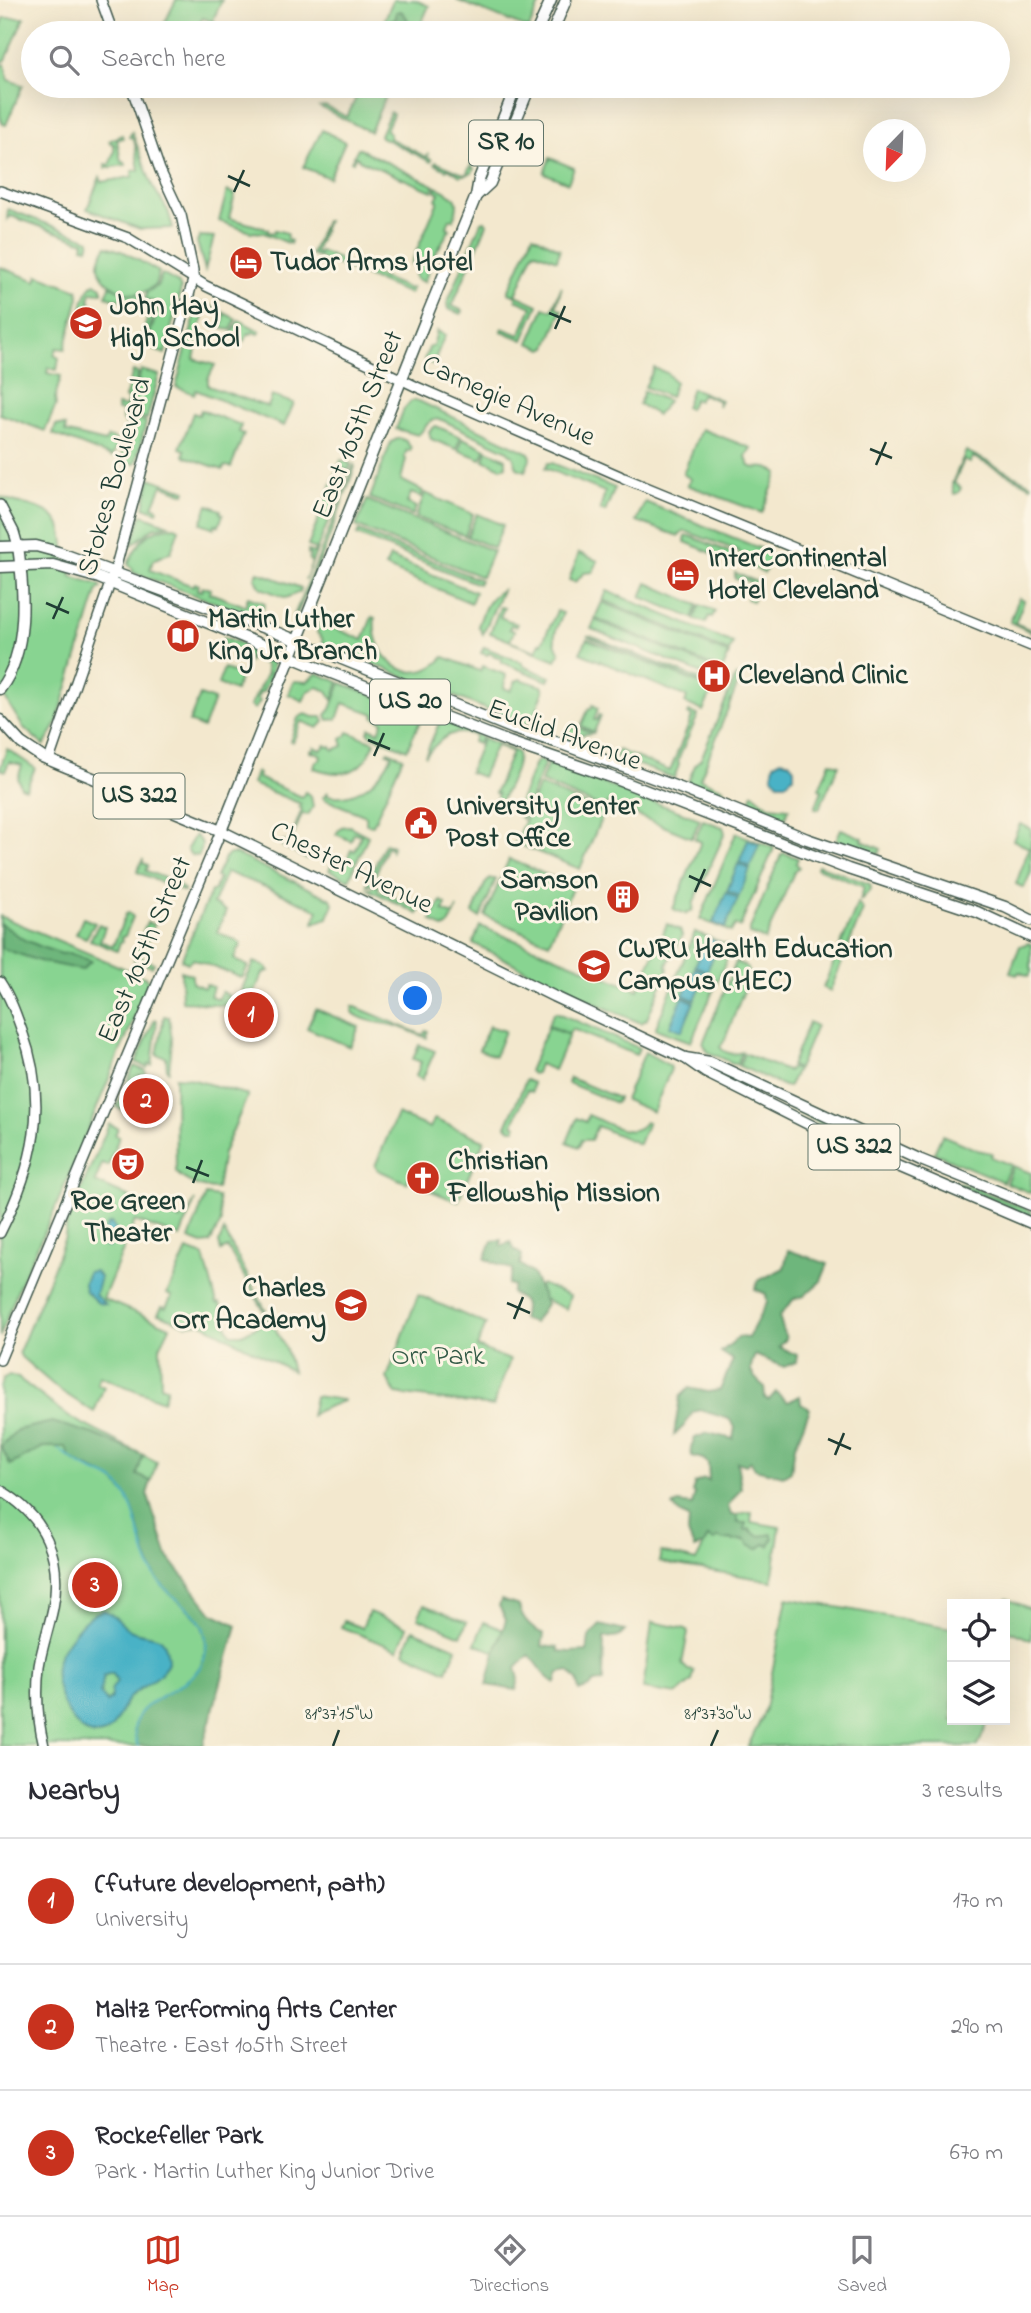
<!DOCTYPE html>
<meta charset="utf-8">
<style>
:root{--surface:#fff;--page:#f2f2f3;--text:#2b2b33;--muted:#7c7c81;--line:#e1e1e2;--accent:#c8321e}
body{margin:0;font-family:"Indie Flower",sans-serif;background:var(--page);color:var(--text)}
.controls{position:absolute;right:21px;bottom:21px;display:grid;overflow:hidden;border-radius:0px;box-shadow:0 7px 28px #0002}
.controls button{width:63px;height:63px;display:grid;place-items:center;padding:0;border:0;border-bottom:2px solid var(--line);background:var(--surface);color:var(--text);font:35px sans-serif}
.compass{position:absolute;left:863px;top:119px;width:63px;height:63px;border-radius:50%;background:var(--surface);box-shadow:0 7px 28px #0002;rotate:203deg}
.you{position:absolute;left:416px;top:999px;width:24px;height:24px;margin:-18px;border:5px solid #fff;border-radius:50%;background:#1a73e8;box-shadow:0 0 0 10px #1a73e833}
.badge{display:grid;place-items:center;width:46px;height:46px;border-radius:50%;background:var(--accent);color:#fff;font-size:23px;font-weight:700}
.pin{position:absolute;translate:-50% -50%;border:4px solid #fff;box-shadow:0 2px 7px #0006}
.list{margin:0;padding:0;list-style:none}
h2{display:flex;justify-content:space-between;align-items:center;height:91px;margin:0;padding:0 28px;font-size:30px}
h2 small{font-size:23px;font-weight:400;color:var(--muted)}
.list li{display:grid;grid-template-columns:46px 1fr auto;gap:21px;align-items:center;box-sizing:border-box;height:126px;padding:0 28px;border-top:2px solid var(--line)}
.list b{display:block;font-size:26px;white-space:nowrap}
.list p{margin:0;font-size:23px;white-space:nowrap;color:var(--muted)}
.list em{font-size:23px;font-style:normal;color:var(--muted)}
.icon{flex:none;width:38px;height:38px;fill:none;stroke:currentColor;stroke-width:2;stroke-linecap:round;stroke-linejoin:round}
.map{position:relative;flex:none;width:1031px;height:1746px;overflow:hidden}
.search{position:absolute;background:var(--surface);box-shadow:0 7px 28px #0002;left:21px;right:21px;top:21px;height:77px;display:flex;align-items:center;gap:18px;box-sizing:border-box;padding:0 24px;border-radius:38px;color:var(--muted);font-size:26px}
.sheet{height:469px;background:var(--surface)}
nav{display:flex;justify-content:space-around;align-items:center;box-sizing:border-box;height:98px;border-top:2px solid var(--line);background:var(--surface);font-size:19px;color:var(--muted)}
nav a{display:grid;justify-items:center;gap:4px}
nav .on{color:var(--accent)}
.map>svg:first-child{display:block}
</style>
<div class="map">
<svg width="1031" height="1746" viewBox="0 0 1031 1746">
<rect width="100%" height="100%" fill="#fcf5e5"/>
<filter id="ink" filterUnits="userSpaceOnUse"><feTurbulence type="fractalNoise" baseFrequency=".0143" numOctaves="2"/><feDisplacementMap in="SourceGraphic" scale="14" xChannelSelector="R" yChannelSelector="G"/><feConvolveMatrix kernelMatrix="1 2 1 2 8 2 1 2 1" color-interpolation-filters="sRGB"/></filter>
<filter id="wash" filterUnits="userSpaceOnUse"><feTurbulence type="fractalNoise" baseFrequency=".00686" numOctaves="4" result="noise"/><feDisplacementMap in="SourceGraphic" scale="28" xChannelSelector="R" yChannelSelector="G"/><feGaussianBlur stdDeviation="1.57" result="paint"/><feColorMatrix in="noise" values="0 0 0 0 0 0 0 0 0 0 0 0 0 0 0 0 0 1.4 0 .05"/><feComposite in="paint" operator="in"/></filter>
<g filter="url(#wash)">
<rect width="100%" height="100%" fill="#f3e8ce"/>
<g fill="#88d491" stroke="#548862" stroke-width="2">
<polygon points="176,0 222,0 213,20 216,23 203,18 192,33 172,33 162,28"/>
<polygon points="393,0 415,0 429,6 417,33 379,33"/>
<polygon points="456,0 541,0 529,29"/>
<polygon points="4,18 24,18 6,60 0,62 0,30"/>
<polygon points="52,19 93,19 100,33 95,33 93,25 86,26 84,21 56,28 56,33 54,33"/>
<polygon points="5,64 8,80 23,85 6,125 3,124 0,116 0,66"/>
<polygon points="354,86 390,86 370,132 320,107 325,106 347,117 356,98 350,95"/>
<polygon points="390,112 393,114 386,130 390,134 389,138 426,157 429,153 427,157 432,160 431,162 381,137 380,135"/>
<polygon points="322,130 345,142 329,178 303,167"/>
<polygon points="132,132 152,185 168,211 173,228 140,229 87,209 100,177 102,182 132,177 132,171 139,170 134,138 129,137"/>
<polygon points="487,132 488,133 477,162 474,161 472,168 474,169 472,173 460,176 448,168 446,170 435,164 436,162 466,175"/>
<polygon points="122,135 123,138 117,140 121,162 125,162 126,165 105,168 105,164 109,165 114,152 114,144 110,143 109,141"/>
<polygon points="358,148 435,186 432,191 359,160 359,158 355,157 353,162 351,161"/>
<polygon points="550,158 574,168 568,183 544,173"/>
<path d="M437,187C456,197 462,198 453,220L450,219L447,227L450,229L437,251L424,282L416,279L415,275L418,267L411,264L438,201L436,199L439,193L435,191Z"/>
<polygon points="227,191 235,194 229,218 268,229 268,232 274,233 275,230 287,233 287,239 291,241 290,244 264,233 251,232 219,221"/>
<polygon points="8,209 90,240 88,248 83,247 84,242 11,216 7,220"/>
<polygon points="325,221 327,221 315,252 319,254 320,251 409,289 412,288 410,294 311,254"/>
<polygon points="485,221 487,224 452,306 463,311 461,314 448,309 447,304 481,222"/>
<polygon points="533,235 560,249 557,260 534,251 516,295 538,305 523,340 501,331 502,328 520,335 532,307 516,300 516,296 509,293 509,290"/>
<polygon points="200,236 214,237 205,270 197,242"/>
<path d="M107,246L126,253L159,272L155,285C151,288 146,292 140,293C126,297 101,283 99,267C98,259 103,252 107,246Z"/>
<polygon points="0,267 36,281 38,275 78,290 79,297 65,349 57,348 54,355 59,358 57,370 48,368 47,373 61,376 55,398 56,405 45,431 0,414"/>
<polygon points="162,274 178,283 181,289 165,354 146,347 159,306 157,303 145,299 147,292 157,286"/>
<path d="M95,283L102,287V293L91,292L89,301L91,302L85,324L80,323C81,310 84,290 95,283Z"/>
<polygon points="110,286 128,294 141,295 137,304 106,296"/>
<polygon points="562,286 556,307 562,310 547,347 543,349 529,343 544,308 552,310"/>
<polygon points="145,301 148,302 148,305 151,306 152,303 156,305 146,342 140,343 148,316 150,316 153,308 143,305"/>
<polygon points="205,303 236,319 231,330 222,328 225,314 205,305 194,359 215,365 208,379 208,386 268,407 272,396 294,403 284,426 196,390 194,394 176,387 197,308 200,304"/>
<polygon points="239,320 260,331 258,334 253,332 251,334 249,333 244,341 231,335"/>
<polygon points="437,331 445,335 435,359 437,361 435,365 424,360 430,346 433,346"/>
<polygon points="654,368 667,373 675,382 670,397 645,387"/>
<polygon points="141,370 159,375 147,419 130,414"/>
<polygon points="133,371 138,373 128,412 117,410 117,405 126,407 128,399 125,398"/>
<polygon points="692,388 721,400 718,407 719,401 702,394 698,401 694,399 689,409 685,407"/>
<polygon points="644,391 668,401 657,415 639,404"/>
<path d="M411,401H419L529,453L531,457L525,471L517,468L513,456L506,450L442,420C427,417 427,428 418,435L396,429L404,409Z"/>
<polygon points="201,410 241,425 239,432 244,434 231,467 225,466 223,470 184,456 185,450 180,448 193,413 199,415"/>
<polygon points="122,415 145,421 146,423 136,462 133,464 121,460 128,428 122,418"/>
<polygon points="56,425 66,426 65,432 105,442 108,437 115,439 118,443 112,457 53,434"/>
<polygon points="436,426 461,437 456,449 431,439 429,431"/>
<path d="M701,429L751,448L746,456C749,473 756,466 767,468C771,469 775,471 778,473L762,513L687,485L691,479L683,474Z"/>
<polygon points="399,438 406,441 411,448 410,451 407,450 404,457 406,459 401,480 423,491 421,497 411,493 407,503 416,507 413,515 370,498 391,442"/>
<polygon points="463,438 486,449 481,459 458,450"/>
<polygon points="487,450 506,459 506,466 501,468 484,460"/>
<polygon points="966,451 1031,484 1031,486 973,457 970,463 964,460 954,483 961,488 958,493 954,494 952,483"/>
<polygon points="341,460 351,464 349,470 343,468 333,492 329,491"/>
<polygon points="548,463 552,463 615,488 605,512 600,510 605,492 545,468"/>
<polygon points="354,465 355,467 324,552 295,619 293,618 318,559"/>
<polygon points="344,470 348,471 305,580 312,562 309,560 310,555 308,554 308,551 314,553 315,549 308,546 329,492 335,494"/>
<polygon points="150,478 186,491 185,494 162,485 153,506 158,509 157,512 144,507"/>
<polygon points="425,493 473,514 465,536 416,517"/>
<path d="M0,497C38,511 67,503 64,558L75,563L71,576L100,585L101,588L98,589L56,725L44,746L23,727L5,698H0Z"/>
<polygon points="367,500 493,551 482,577 356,526"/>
<polygon points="645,502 769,552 771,558 764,573 742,562 742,556 737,550 685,531 678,536 636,521"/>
<polygon points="208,505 221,510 220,513 223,514 219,526 215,524 214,528 201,523"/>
<polygon points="477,514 503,525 494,548 467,537"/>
<polygon points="143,515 168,525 153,528 132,545 141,516"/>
<path d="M175,527L179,529L171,552L153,560L150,570L193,586L195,583L199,585L197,590L201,591L203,587L211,589L210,593L245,606L248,597L265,603L263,609L249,615L132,572L133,569L128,564C138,541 149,527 175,527Z"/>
<polygon points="359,531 480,580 478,584 357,535"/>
<polygon points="686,536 690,536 734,554 736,560 733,562 685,542"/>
<polygon points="579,553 598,561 593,572 584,573 575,582 569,580"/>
<polygon points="390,557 475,592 471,603 385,567"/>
<polygon points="258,572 301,588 300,592 286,598 261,588 255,578"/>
<path d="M735,573L760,583L752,601L747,599L752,586C745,577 743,581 735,579Z"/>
<polygon points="647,583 698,605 693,618 641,597"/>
<path d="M502,590L483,634L478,626C484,610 486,599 502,590Z"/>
<polygon points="607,591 733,643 729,652 603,600"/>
<polygon points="1019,598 1024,601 1015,623 1031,630 1031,632 1010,622"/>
<polygon points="602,602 729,654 722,670 595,618"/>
<polygon points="700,605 715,611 712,617 709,616 706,623 694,619"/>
<polygon points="500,607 504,608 500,617 517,624 516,627 511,625 509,629 514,631 510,641 490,633"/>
<path d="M557,611L563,613C556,629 550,638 560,653L556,660L511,642L536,651L540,643H542Z"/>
<path d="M372,617L375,618C370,661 413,691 444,657L480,671L483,666L506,675L504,688L511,691L516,681L520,679L542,686L544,690L532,722L526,725L323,644L322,638L317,633L320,622L363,640Z"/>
<polygon points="595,620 721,671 717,680 591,629"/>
<polygon points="587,636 591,636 709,683 713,688"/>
<polygon points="224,637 255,649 248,663 249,655 222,643"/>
<polygon points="587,639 713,689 703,711 685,703 687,697 580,653"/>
<polygon points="484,647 521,662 525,667 550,677 548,681 501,662 502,659 489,653 487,655 481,653"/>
<path d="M257,650C282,660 272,673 263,692H260L257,699L260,701L255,709L250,706L267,673L265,664L254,659Z"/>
<polygon points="224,668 241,676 235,691 218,684"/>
<polygon points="317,673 339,682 333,700 327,691 318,687 308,691 303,701 288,694 294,681 307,682"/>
<polygon points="736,676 740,678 700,779 724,789 721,796 687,784 696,763 701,759"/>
<polygon points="341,683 421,713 422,717 407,750 369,734 368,732 370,728 379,732 383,722 374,717 375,714 343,703 337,719 328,720 326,715 331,709"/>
<polygon points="200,695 214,700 203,728 189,722"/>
<polygon points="593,705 598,708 594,720 597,720 599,715 601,716 594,732 581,726 589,708 591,709"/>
<polygon points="689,712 698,715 678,760 679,765 674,778 616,757 618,750 670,771 692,717 688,714"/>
<polygon points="305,714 314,717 322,717 324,722 318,728 301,721 293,742 290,741 298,718"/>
<path d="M440,721L454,725L482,737L478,744L473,742L475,735C447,728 442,739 425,756Z"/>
<polygon points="576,727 594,733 579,735 569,741 565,739 569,729"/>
<path d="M348,732L375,742C363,773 344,779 314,768L316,761L320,760L321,756L318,753L310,752V750L313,751L314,747L321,750L326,745L328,747L331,746L333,750L343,746L341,739L346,736Z"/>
<path d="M483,738L517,752C520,767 507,787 501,801L496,800L498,794L495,793L512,752L496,745L482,777L469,772Z"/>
<polygon points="7,749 35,768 26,789 21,787 18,779 22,765 9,762 5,771 0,769"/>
<path d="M388,751L403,757L373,825L366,824V816L324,799L323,797L328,792L327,795C356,802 381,780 392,755L387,753Z"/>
<polygon points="539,760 545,762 522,819 517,814 517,808 535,763"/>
<polygon points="830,762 839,765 819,809 815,808 822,790 819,789"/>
<polygon points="548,763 700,819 692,838 608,803 605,809 541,782"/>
<polygon points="256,772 259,774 258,778 302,797 305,792 311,796 313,807 308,815 302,814 289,847 306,855 309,848 313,850 309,858 306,859 282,846 283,841 289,843 302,809 299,807 301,804 252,784"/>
<polygon points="539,785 604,812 580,869 515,843"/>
<path d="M753,793L769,806L789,808L785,818C770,818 759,813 749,804Z"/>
<polygon points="703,820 723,827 725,833 694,902 693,910 686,914 673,909 701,842 695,839"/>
<polygon points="1020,824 1031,829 1031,872 1024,888 1016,884 1029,848 1013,840"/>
<polygon points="349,826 368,836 349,880 329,870 334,859 345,864 351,850 355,851 361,835 354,833 351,841 336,834 341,827"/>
<polygon points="841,829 863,838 862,841 881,849 879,854 836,840"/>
<polygon points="736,833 774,848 740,927 735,925 731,932 700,919"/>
<polygon points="195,835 202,843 199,856 191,855 187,849"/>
<polygon points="385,843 393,846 391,851 390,847 387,846 374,878 378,881 368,885 367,884"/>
<polygon points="784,853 798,858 796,863 799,867 794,872 765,940 750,934 750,929 781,855"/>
<polygon points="230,854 236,854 331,899 333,903 328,918 314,923 318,910 268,888 226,872 213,904 226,911 217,932 241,943 234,959 248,966 242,978 193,959 188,963 181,960 211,891 214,891 219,878 216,877 225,858"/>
<polygon points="143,859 143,863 148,865 146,871 175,882 184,890 184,892 137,872"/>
<polygon points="509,859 573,886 549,943 485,916"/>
<polygon points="818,865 870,884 871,889 860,901 864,887 817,868"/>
<polygon points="490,879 496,879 480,918 473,913 485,884"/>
<polygon points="379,884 378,890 420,909 418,914 368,889"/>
<polygon points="441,901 446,904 443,911 453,915 457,908 449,925 443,928 431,920"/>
<polygon points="858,903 863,910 830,991 823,988"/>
<polygon points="129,913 133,917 125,936 122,937 123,941 120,942 117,951 90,940 99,924 105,927 100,941 113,946 126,914"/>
<polygon points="0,916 147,978 149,982 52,1216 21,1281 0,1337"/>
<polygon points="83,918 95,923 86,938 76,934"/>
<polygon points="147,922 154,925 140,958 154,963 152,967 134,960 136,956 135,953 138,950 137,947 141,945 139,942"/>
<path d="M667,924L680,930L682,936C678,946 671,955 667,965L668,969L647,1019L641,1023L573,994L473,943L480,926L638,990Z"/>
<polygon points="695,932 732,947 691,1042 656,1029 656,1027"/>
<polygon points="1028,943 1031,944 1031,972 1029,976 1019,972 1017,975 1010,972 1020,946"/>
<polygon points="254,962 267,967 269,971 263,973 253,996 241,991"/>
<path d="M736,962L747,967L750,975L725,1039L720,1047C725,1054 734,1055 742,1052L737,1065L708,1052L703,1043Z"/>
<polygon points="181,971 192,975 192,983 204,988 206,984 213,987 210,996 218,999 222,991 245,1008 182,1001"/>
<path d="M353,1006L423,1035L426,1030L428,1031L426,1037L428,1038C418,1035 407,1029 396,1026C381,1022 365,1023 352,1012Z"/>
<polygon points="316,1009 359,1027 350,1047 307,1028"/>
<polygon points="556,1012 639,1048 636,1055 572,1029 569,1034 548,1025 553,1014"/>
<polygon points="164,1016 169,1017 172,1041 169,1071 167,1070 166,1057 157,1055"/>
<polygon points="155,1019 157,1020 152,1065 149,1064 147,1068 136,1062"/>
<polygon points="809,1022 816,1026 798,1069 791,1066"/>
<polygon points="489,1026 505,1031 495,1056 479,1050"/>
<polygon points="548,1027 569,1035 554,1070 539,1064 536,1073 532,1074 529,1071"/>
<polygon points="419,1045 435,1051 422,1080 416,1076 421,1062 413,1059"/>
<polygon points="645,1052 670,1066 671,1069 653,1112 625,1100"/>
<polygon points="744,1053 784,1070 789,1071 791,1068 797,1070 788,1087 784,1086 739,1066"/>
<polygon points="134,1066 146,1071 146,1079 142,1075 139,1076 126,1101 124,1101 127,1105 125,1111 116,1107"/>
<path d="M175,1077L187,1078L248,1095L223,1153L217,1189C203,1189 185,1182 176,1172Z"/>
<polygon points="570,1078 618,1098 616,1103 568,1083"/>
<polygon points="526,1080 533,1083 532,1092 527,1090 513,1124 516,1126 516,1129 511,1129 506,1126"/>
<polygon points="738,1080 895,1154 895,1155 863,1145 837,1133"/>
<polygon points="397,1114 430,1128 434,1119 484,1140 458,1202 424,1188 431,1169 416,1163 407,1183 378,1170 375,1166"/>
<path d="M588,1115C605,1121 632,1142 645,1122H648L639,1144L597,1126L591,1140H582L579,1147L567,1142L577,1118L586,1122Z"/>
<polygon points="109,1124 118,1128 115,1135 119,1137 108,1166 102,1164 95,1182 180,1220 188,1214 195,1200 180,1237 135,1221 103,1299 170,1327 160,1347 161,1385 167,1388 163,1401 99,1376 97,1384 104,1387 94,1412 58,1389 21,1357 19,1352 50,1277 65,1237 67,1222"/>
<polygon points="942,1135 977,1150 992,1153 991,1157 1011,1165 1003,1182 934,1153"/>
<polygon points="1013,1166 1031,1173 1031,1193 1006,1183"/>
<polygon points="944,1179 973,1187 1031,1211 1031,1217"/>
<polygon points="206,1195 218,1197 221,1222 210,1243 202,1244 189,1239"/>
<polygon points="224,1231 286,1349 292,1371 201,1323 187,1325 158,1314 162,1307 166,1308 172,1296 167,1294 187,1250 204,1256 217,1304 220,1303 226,1325 231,1334 242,1334 269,1320 228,1248 221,1251 219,1242"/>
<polygon points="541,1284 570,1296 566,1309 543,1299 538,1289"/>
<polygon points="418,1295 486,1324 477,1347 510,1360 493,1406 396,1394 387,1378"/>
<polygon points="9,1375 18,1378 69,1417 157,1462 147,1494 168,1557 212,1613 237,1625 202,1746 0,1746 0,1387 4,1378"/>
<polygon points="315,1396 343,1400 343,1401 317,1411 311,1416"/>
<path d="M747,1512H752L751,1522L780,1527L772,1581L659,1562L661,1552L696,1561L708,1537L747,1541L761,1537C749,1532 739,1530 737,1515Z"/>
<polygon points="787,1598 952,1628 952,1720 989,1720 978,1746 748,1746 764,1713"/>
<polygon points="1007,1599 1031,1609 1031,1640 1005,1629 1005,1604 1000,1604"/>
<polygon points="424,1605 467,1622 461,1636 418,1618"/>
<polygon points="369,1612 407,1627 398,1650 341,1627 344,1621 362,1628"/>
<polygon points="484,1622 503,1630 495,1652 475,1644"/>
<polygon points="652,1622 686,1629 688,1632 682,1664 688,1670 694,1671 692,1681 677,1694 643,1689"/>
<polygon points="413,1630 457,1648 447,1671 404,1652"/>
</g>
<g fill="#6eb67b" stroke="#467a58" stroke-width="2">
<path d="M401,11L407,18L411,33H379C383,24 385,20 396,19V12Z"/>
<polygon points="0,923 23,939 44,948 62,954 69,953 91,961 82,970 39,961 1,948"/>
<path d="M501,1240V1246L511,1242L514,1249L522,1255L520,1264L533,1274L546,1304L534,1323L522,1319C526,1305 525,1300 511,1293L514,1286L508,1284L513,1270L485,1259L492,1241Z"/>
<path d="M788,1250L828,1264L821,1281L804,1296L794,1299L779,1316L786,1339L779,1347L797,1355L796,1362L784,1367L755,1355C747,1373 751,1374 764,1387L765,1398L769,1400L776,1392L787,1402L800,1396L801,1404L810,1409L795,1446L791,1471L783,1476L755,1469L751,1461L746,1465L737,1462L741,1488L728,1506L731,1515H737L738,1523H746L745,1530L750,1529C756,1538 763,1536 772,1534L773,1539L769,1546L765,1544L758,1549L748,1545L747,1541L743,1539L734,1541L730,1539L723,1540L718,1537L714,1541L708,1537L704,1545L694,1548L688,1533L689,1518L680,1514L673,1506L678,1503L692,1505L695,1494L692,1492L695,1483L704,1479L709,1481L708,1463L703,1459L692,1456L691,1447L695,1438L708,1433L733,1439L735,1427L729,1419L700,1410L693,1412L684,1426L674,1435L680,1397L689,1388L708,1392L720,1390L733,1360L721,1352L739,1337L748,1338L767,1302L766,1294L755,1289L758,1281L784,1268Z"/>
<path d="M52,1422L93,1434L143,1455L137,1475L151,1481L147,1494L168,1557L212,1613L237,1625L203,1746H138C117,1695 195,1696 204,1657C215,1613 172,1605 155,1576C138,1547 141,1507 116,1483C107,1474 83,1467 70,1458L66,1447H43L10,1465L1,1446L17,1430Z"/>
<path d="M501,1600L519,1606C522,1620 531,1629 544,1634L542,1646L558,1648V1651L570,1652L587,1651L589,1637L600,1625L625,1631L620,1636L604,1638L603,1681L594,1682L590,1687L579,1691L577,1680L569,1671L559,1673L556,1683C543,1678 540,1664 529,1655L516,1668L519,1679L516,1690L487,1685L495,1652L506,1620L499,1606Z"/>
</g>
<g fill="#48b2c6" stroke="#34787d" stroke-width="2" fill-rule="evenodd">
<polygon points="781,760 789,762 794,768 794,776 786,783 778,783 772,775 774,764"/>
<polygon points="748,840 759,844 750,867 739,862"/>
<polygon points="738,864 750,869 739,896 727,891"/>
<polygon points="726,893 738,898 725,928 713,923"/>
<polygon points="707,938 719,943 707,971 695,966"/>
<polygon points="695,968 706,973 695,1000 683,995"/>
<polygon points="683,997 694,1002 682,1031 670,1026"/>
<polygon points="111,1223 116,1230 110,1247 106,1247 101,1242 107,1225"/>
<polygon points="95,1271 100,1277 95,1295 105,1304 98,1303 85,1291 84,1283 88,1272"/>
<path d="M103,1610C116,1614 119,1624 130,1630C150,1640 167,1627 168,1662C160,1681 142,1684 129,1698C120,1708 118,1726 105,1733C75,1746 52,1688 56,1666C59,1653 66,1643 74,1633C82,1623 90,1614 103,1610ZM108,1674H113L117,1681L111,1690V1698L107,1702L100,1693L104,1676Z"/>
</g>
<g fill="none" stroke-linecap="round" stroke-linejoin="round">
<path stroke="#48b2c6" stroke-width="2" d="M58,1449C67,1455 75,1462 85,1467C95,1473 109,1475 118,1484C141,1510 138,1551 156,1578C175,1605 214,1613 205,1656C196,1696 117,1695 138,1746"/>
</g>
</g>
<g filter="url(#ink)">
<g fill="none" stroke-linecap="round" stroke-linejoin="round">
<g stroke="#3f574b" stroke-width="12">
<g id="secondary">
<polyline points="101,0 113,33"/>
<polyline points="0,191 128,238 206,286 417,387 620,476"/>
<polyline points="624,478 933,605"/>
<polyline points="0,505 14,532 18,546"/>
<polyline points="936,607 1031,646"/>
<polyline points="49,760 116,566 193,280 193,270 181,215 160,170 131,86"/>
<path d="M0,982C10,997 16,1014 22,1031C49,1104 34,1166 0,1233"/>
<polyline points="0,1360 221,831"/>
<path d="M0,1490C45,1516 63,1557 53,1608C49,1628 42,1647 39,1666C36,1694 37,1719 44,1746"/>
</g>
</g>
<g stroke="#3f574b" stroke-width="13">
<g id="primary">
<polyline points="536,33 551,0"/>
<polyline points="552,33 566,0"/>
<polyline points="476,196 490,183 530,86"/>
<polyline points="426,318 476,196 479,179 516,86"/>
<polyline points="0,547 36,546 58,552 278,633 514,729 559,743 680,788 807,839 1005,907 1031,920"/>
<polyline points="0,567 53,565 99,578 311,665 509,742 611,777 848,869 977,912 1031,937"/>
<path d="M0,689C29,652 24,590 18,546"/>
<polyline points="0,720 21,743 42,757 221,831 553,996 685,1058 705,1072 856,1148 1031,1223"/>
<polyline points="221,831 425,321"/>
<polyline points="685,1058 710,1062 921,1160 1031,1205"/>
</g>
</g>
<use href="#secondary" stroke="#fff" stroke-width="9"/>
<use href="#primary" stroke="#fff" stroke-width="10"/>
</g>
</g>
<path fill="none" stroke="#1f3d34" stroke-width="2.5" d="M228,176L250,186M234,192L244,170M549,313L571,322M555,329L565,306M870,449L892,458M876,465L886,442M46,603L69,613M53,619L63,597M368,740L390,749M374,756L384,733M689,876L711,886M695,892L705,869M186,1167L209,1176M193,1183L202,1160M507,1303L530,1313M514,1319L523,1297M828,1439L851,1449M835,1455L844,1433M333,1746L339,1730M711,1746L718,1730"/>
<defs>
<g id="hotel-disc" transform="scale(1.75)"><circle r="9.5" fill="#c8321e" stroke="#fcf5e5"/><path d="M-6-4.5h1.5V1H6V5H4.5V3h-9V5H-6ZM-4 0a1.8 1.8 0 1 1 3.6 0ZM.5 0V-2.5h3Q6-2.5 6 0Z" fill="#fff"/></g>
<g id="school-disc" transform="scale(1.75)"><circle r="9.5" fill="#c8321e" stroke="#fcf5e5"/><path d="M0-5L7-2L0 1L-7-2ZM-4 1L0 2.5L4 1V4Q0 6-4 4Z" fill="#fff"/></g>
<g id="library-disc" transform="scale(1.75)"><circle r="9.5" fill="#c8321e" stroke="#fcf5e5"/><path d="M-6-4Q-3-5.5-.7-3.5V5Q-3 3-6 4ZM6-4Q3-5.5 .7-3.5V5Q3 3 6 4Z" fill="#fff"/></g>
<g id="hospital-disc" transform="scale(1.75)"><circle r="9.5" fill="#c8321e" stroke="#fcf5e5"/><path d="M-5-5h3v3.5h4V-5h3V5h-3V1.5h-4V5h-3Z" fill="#fff"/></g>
<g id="civic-disc" transform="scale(1.75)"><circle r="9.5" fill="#c8321e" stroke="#fcf5e5"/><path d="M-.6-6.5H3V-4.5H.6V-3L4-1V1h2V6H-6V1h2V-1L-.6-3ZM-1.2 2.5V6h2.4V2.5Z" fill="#fff"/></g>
<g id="building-disc" transform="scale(1.75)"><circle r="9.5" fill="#c8321e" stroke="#fcf5e5"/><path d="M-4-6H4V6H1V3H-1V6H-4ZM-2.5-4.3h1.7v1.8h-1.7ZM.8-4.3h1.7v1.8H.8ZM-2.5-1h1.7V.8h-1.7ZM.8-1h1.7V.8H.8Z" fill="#fff"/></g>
<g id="university-disc" transform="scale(1.75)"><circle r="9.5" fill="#c8321e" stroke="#fcf5e5"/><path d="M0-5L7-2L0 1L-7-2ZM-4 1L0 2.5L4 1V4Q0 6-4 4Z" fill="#fff"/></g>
<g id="theatre-disc" transform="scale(1.75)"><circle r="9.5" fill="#c8321e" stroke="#fcf5e5"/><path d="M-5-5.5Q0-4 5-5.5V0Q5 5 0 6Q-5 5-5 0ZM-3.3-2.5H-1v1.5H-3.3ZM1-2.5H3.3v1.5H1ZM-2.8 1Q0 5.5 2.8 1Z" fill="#fff"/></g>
<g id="church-disc" transform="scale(1.75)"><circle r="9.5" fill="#c8321e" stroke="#fcf5e5"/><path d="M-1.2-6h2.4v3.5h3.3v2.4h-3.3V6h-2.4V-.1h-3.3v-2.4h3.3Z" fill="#fff"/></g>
</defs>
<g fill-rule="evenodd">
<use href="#hotel-disc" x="246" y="263"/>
<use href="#school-disc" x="86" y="323"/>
<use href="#hotel-disc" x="683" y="575"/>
<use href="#library-disc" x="183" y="636"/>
<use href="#hospital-disc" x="714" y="676"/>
<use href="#civic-disc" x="421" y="823"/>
<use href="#building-disc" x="623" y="897"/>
<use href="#university-disc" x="594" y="966"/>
<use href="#theatre-disc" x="128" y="1164"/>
<use href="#church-disc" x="423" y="1178"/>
<use href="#school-disc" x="351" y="1305"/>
</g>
<g text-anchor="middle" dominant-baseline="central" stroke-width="6" stroke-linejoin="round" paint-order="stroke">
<g fill="#fcf5e5" stroke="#617469" stroke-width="2">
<rect x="469" y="120.5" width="74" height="45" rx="5"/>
<rect x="370" y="679.5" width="80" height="45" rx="5"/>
<rect x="93.5" y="773.5" width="91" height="45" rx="5"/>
<rect x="808.5" y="1124.5" width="91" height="45" rx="5"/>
</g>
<g font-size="26" font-weight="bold" fill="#1f3d34">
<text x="506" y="143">SR 10</text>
<text x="410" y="702">US 20</text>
<text x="139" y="796">US 322</text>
<text x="854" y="1147">US 322</text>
</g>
<g font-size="28" font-weight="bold" fill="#1f3d34" stroke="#fcf5e5" text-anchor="start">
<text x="270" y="263">Tudor Arms Hotel</text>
<text x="110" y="307">John Hay<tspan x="110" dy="32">High School</tspan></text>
<text x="708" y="559">InterContinental<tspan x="708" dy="32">Hotel Cleveland</tspan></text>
<text x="208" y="620">Martin Luther<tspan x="208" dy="32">King Jr. Branch</tspan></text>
<text x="738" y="676">Cleveland Clinic</text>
<text x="446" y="807">University Center<tspan x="446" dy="32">Post Office</tspan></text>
<text x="598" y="881" text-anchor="end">Samson<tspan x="598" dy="32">Pavilion</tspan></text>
<text x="618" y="950">CWRU Health Education<tspan x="618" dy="32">Campus (HEC)</tspan></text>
<text x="448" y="1162">Christian<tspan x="448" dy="32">Fellowship Mission</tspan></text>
<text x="128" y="1202" text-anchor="middle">Roe Green<tspan x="128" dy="32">Theater</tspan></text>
<text x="326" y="1289" text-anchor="end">Charles<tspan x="326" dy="32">Orr Academy</tspan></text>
</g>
<g font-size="28" fill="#1f3d34" stroke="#fcf5e5">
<text transform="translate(508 402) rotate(24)">Carnegie Avenue</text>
<text transform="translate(359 425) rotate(-68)">East 105th Street</text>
<text transform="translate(116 477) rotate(-74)">Stokes Boulevard</text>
<text transform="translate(564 736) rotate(20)">Euclid Avenue</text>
<text transform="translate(351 869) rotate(26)">Chester Avenue</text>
<text transform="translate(146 950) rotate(-67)">East 105th Street</text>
</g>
<g font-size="28" fill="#345b47" stroke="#fcf5e5">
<text x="438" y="1357">Orr Park</text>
</g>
</g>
<g font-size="18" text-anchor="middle" fill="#1f3d34" stroke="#fcf5e5" stroke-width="6" stroke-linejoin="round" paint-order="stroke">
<text x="339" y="1719">81°37'15"W</text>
<text x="718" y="1719">81°37'30"W</text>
</g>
</svg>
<div class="controls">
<button><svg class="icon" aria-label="locate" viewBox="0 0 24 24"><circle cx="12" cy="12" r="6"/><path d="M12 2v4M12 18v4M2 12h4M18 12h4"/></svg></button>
<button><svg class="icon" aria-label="layers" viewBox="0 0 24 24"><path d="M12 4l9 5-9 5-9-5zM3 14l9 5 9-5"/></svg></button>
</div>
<svg class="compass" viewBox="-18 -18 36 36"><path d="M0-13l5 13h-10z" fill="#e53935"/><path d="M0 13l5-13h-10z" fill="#7c7c81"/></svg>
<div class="you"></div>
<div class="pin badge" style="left:251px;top:1015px">1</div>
<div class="pin badge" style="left:146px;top:1101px">2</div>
<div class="pin badge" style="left:95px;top:1585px">3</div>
<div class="search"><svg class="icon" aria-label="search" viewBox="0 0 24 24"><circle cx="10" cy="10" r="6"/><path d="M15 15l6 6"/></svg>Search here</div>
</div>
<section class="sheet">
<h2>Nearby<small>3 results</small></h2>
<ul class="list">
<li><span class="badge">1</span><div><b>(future development, path)</b><p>University</p></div><em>170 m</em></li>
<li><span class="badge">2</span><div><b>Maltz Performing Arts Center</b><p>Theatre · East 105th Street</p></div><em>290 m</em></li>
<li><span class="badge">3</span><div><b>Rockefeller Park</b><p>Park · Martin Luther King Junior Drive</p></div><em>670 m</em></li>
</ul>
</section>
<nav>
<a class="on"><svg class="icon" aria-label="map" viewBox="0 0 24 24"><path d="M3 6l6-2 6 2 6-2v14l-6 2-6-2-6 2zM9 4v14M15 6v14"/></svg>Map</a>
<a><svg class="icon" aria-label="directions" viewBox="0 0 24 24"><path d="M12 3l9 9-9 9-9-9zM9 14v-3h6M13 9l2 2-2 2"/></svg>Directions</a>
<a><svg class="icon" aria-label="saved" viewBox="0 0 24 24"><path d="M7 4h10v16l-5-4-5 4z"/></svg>Saved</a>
</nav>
